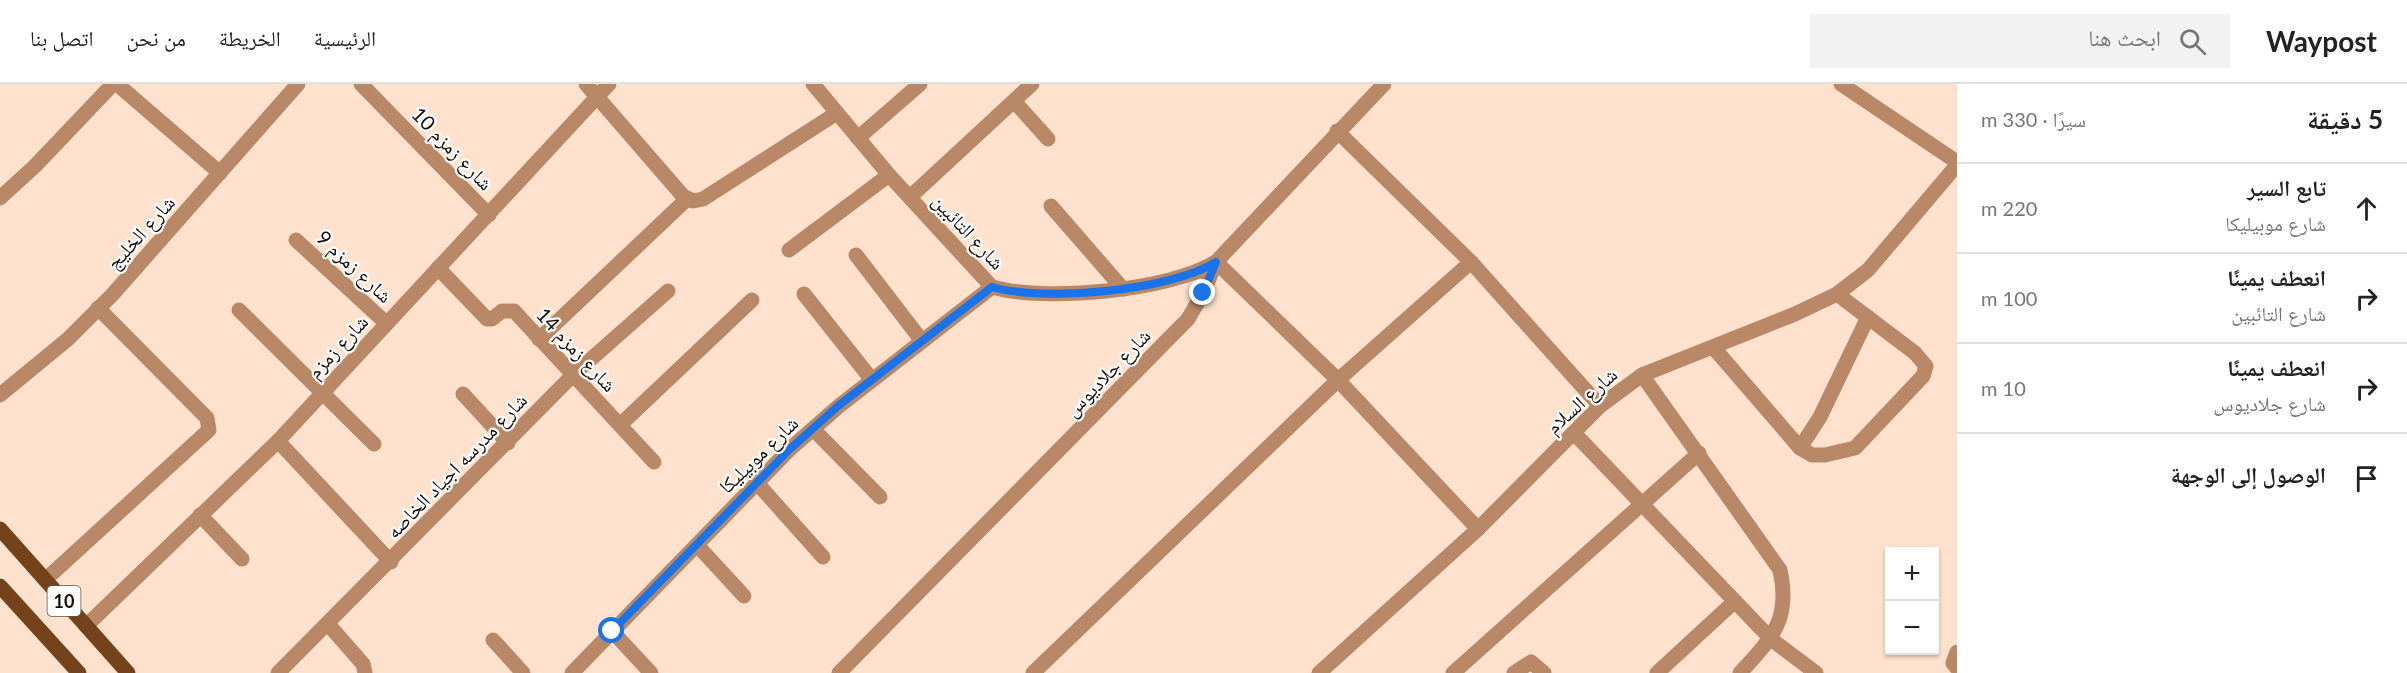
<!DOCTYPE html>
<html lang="ar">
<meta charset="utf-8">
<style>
:root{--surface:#fff;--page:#f2f2f2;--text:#222;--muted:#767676;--line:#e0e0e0}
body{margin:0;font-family:Lato,"Noto Naskh Arabic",sans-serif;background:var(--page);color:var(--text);direction:rtl}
.controls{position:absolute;right:18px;bottom:18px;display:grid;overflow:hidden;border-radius:0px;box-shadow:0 2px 4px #0004}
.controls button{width:54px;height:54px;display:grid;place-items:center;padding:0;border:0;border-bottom:2px solid var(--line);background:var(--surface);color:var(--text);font:30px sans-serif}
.stop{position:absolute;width:18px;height:18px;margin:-14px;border:4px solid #1a73e8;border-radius:50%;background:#fff}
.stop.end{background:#1a73e8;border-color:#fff;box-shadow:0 2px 6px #0008}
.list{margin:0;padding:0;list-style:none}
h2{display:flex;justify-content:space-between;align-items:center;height:78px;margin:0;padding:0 24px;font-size:26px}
h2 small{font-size:20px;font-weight:400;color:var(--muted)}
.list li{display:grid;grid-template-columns:39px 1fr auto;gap:18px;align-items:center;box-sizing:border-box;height:90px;padding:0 24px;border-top:2px solid var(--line)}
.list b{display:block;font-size:22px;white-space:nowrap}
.list p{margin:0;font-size:20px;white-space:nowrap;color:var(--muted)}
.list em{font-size:20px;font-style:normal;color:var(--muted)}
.icon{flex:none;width:33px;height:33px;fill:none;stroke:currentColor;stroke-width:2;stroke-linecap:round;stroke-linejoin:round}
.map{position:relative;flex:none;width:1957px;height:589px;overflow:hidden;direction:ltr}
header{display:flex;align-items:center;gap:36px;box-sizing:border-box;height:84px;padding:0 30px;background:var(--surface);border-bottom:2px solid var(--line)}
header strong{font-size:28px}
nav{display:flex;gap:33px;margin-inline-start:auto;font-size:21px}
.search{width:420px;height:54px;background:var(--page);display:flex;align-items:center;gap:15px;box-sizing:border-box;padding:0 21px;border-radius:0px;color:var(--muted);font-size:22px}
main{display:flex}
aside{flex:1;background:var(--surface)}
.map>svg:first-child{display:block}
</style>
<header>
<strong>Waypost</strong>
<div class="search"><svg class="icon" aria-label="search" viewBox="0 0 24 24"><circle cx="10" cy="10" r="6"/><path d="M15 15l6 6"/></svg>ابحث هنا</div>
<nav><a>الرئيسية</a><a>الخريطة</a><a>من نحن</a><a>اتصل بنا</a></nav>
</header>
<main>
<aside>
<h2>5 دقيقة<small>سيرًا · 330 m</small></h2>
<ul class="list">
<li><svg class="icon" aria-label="ahead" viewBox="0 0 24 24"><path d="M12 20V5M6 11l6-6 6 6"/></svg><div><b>تابع السير</b><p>شارع موبيليكا</p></div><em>220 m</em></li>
<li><svg class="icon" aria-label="right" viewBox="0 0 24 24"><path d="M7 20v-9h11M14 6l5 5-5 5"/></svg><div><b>انعطف يمينًا</b><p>شارع التائبين</p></div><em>100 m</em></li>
<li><svg class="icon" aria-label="right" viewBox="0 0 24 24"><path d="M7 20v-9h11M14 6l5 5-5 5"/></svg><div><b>انعطف يمينًا</b><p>شارع جلاديوس</p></div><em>10 m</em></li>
<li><svg class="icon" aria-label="arrive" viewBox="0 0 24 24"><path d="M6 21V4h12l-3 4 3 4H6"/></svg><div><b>الوصول إلى الوجهة</b></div></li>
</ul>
</aside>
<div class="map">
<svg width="1957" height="589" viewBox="0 0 1957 589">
<rect width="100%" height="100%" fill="#ffe2ce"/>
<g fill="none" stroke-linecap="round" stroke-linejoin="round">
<g stroke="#b98967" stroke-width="15">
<polyline points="117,0 220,89"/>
<polyline points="361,0 489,131"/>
<polyline points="586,0 683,112 693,117 703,115 837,29"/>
<path d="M813,0L889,91L992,203C1044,218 1169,207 1216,178L1338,296L1478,445"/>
<polyline points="1841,0 1957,78"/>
<polyline points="1014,17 1048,55"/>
<polyline points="1337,47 1471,178 1600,322"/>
<polyline points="858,54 920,0"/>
<polyline points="910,113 1032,0"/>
<polyline points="0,114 35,82 113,0"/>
<polyline points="1051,122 1123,205"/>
<polyline points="296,156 386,239"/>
<polyline points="789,166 889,91"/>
<polyline points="856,171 922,257"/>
<polyline points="438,184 487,235 492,235 502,227 514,227 654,378"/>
<polyline points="804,210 872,296"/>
<polyline points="239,226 374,360"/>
<polyline points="539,255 687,115"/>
<polyline points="1713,263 1800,364 1812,371 1825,371 1855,364 1923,292 1926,282 1915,269 1837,210"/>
<path d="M1642,291L1780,486C1791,536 1772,554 1740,589"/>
<polyline points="463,310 508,359"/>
<polyline points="0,311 68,255 112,211 298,0"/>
<polyline points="620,341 752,216"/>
<polyline points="813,345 880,413"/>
<polyline points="1574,349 1771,555 1816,589"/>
<polyline points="278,357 391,478"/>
<polyline points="1800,364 1820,333 1868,233"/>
<polyline points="757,399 823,473"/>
<polyline points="200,431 242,475"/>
<polyline points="697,461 744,512"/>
<polyline points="45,496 209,346 207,334 98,224"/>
<polyline points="328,540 363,580 365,589"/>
<polyline points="86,542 278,357 609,0"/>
<polyline points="612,547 651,589"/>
<polyline points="493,556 523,589"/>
<polyline points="1957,568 1953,579 1957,584"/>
<polyline points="278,589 573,291 668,207"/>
<polyline points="572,589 790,365 839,322 992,203"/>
<polyline points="839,589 1188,235 1203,209 1216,178 1384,0"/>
<polyline points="1033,589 1338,296 1471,178"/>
<polyline points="1319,589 1478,445 1600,322 1642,291 1795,230 1837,210 1868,186 1957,81"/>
<polyline points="1453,589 1699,369"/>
<polyline points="1514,589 1531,578 1544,589"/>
<polyline points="1657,589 1735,517"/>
</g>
<g stroke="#74431c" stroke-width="15">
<polyline points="0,445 128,589"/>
<polyline points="0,502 79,589"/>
</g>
</g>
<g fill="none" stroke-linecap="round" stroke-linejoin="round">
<path stroke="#1a73e8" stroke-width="8" d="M612,547L790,365L838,322L992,203C1044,218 1169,207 1216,178L1203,209"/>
</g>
<g text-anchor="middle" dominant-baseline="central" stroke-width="4.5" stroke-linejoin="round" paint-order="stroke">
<rect fill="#fff" stroke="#5c5651" stroke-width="1.5" x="47.5" y="502" width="33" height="30" rx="4.5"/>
<g font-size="18" font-weight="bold" fill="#160d06">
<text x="64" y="517">10</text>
</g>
<g font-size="20" fill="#160d06" stroke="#fff">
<text transform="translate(453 64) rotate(46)">شارع زمزم 10</text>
<text transform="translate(969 147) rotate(47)">شارع التائبين</text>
<text transform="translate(140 148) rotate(-48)">شارع الخليج</text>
<text transform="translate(355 182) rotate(43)">شارع زمزم 9</text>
<text transform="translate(337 262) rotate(-47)">شارع زمزم</text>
<text transform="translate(577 265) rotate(47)">شارع زمزم 14</text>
<text transform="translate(1107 288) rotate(-46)">شارع جلاديوس</text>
<text transform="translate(1581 316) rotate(-42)">شارع السلام</text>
<text transform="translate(758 370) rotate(-44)">شارع موبيليكا</text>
<text transform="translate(456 381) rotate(-46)">شارع مدرسه اجياد الخاصه</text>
</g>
</g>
</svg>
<div class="controls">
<button>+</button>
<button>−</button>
</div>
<div class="stop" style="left:612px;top:547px"></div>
<div class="stop end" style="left:1203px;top:209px"></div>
</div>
</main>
